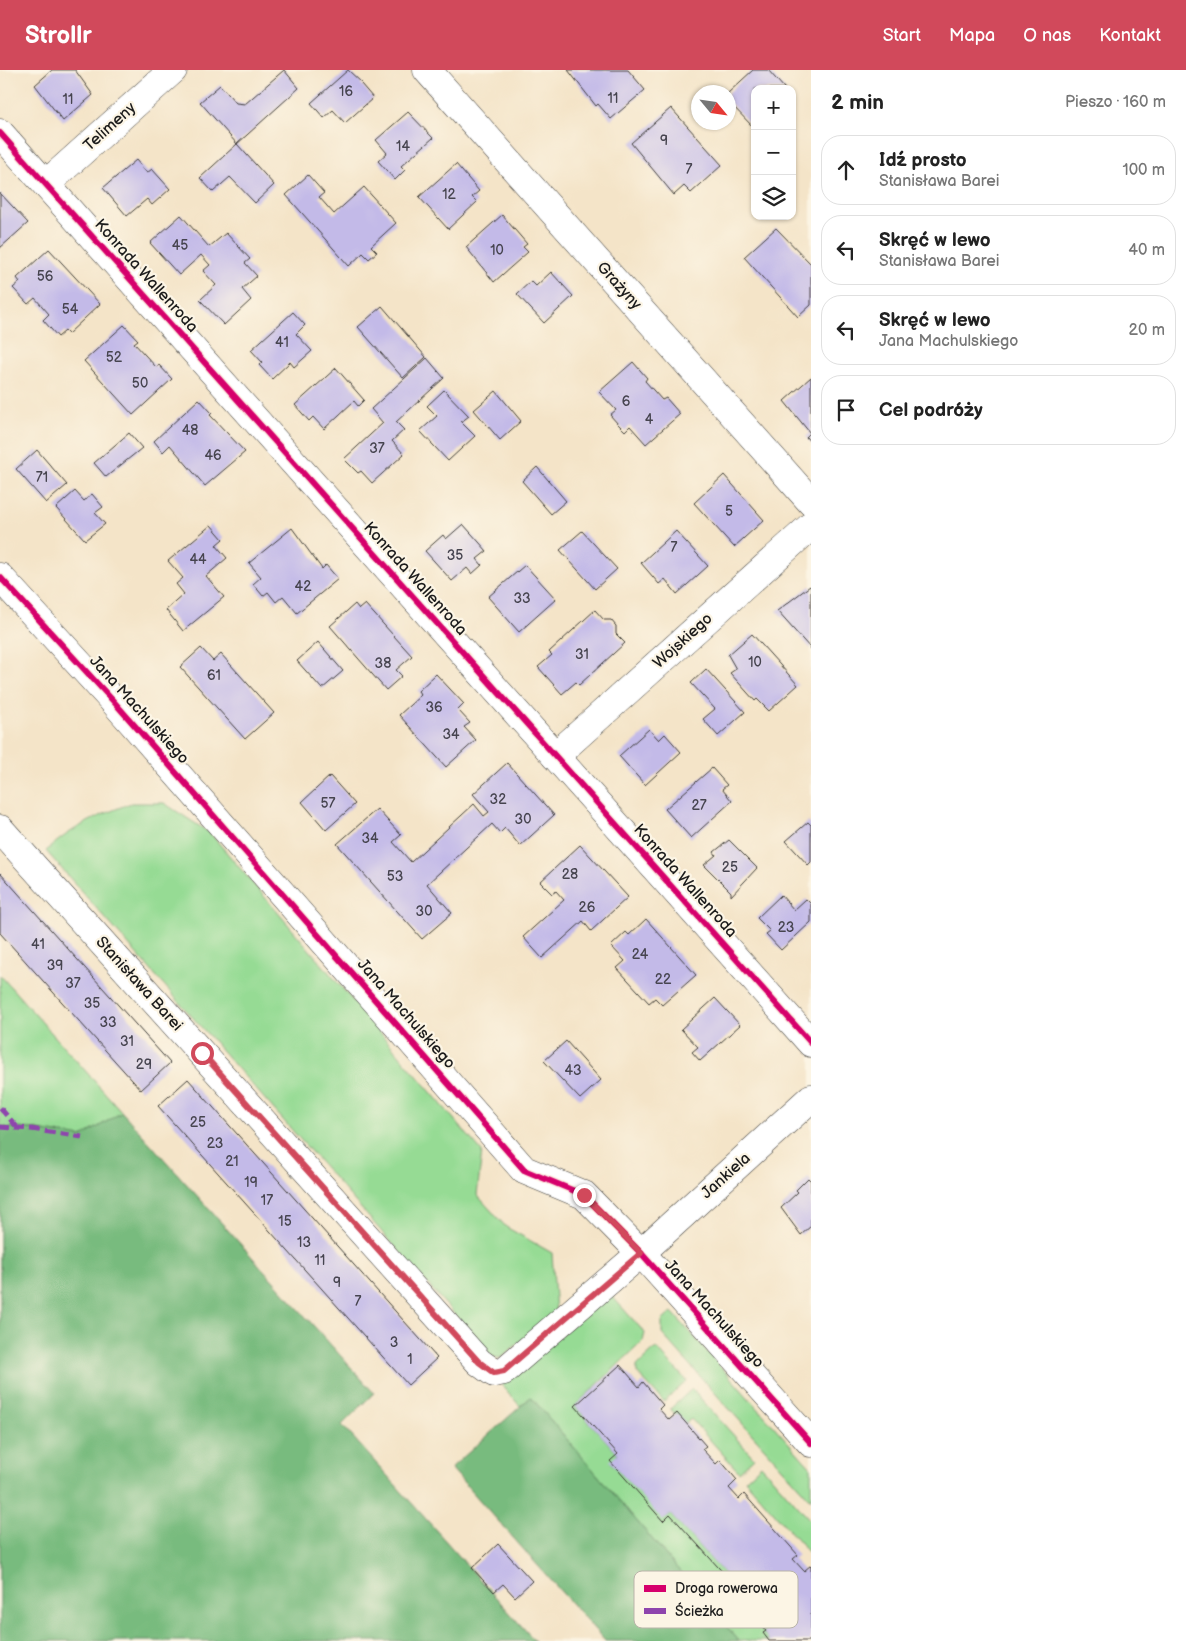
<!DOCTYPE html>
<html lang="pl">
<meta charset="utf-8">
<style>
:root{--surface:#fff;--page:#f6f6f6;--text:#222;--muted:#767676;--line:#e0e0e0;--accent:#d1495b}
body{margin:0;font-family:"Balsamiq Sans",sans-serif;background:var(--page);color:var(--text)}
.controls{position:absolute;right:15px;top:15px;display:grid;overflow:hidden;border-radius:10px;box-shadow:0 1px 4px #0004}
.controls button{width:45px;height:45px;display:grid;place-items:center;padding:0;border:0;border-bottom:1px solid var(--line);background:var(--surface);color:var(--text);font:25px sans-serif}
.compass{position:absolute;left:691px;top:15px;width:45px;height:45px;border-radius:50%;background:var(--surface);box-shadow:0 1px 4px #0004;rotate:119deg}
.stop{position:absolute;width:15px;height:15px;margin:-11px;border:4px solid #d1495b;border-radius:50%;background:#fff}
.stop.end{background:#d1495b;border-color:#fff;box-shadow:0 1px 5px #0008}
.list{margin:0;padding:0;list-style:none}
h2{display:flex;justify-content:space-between;align-items:center;height:65px;margin:0;padding:0 20px;font-size:21px}
h2 small{font-size:16px;font-weight:400;color:var(--muted)}
.list li{display:grid;grid-template-columns:32px 1fr auto;gap:15px;align-items:center;box-sizing:border-box;height:70px;margin:0 10px 10px;padding:0 10px;border:1px solid var(--line);border-radius:20px}
.list b{display:block;font-size:19px;white-space:nowrap}
.list p{margin:0;font-size:16px;white-space:nowrap;color:var(--muted)}
.list em{font-size:16px;font-style:normal;color:var(--muted)}
.icon{flex:none;width:28px;height:28px;fill:none;stroke:currentColor;stroke-width:2;stroke-linecap:round;stroke-linejoin:round}
.map{position:relative;flex:none;width:811px;height:1571px;overflow:hidden}
header{display:flex;align-items:center;gap:30px;box-sizing:border-box;height:70px;padding:0 25px;background:var(--accent);color:#fff}
header strong{font-size:24px}
nav{display:flex;gap:28px;margin-inline-start:auto;font-size:18px}
main{display:flex}
aside{flex:1;background:var(--surface)}
.map>svg:first-child{display:block}
</style>
<header>
<strong>Strollr</strong>
<nav><a>Start</a><a>Mapa</a><a>O nas</a><a>Kontakt</a></nav>
</header>
<main>
<div class="map">
<svg width="811" height="1571" viewBox="0 0 811 1571">
<rect width="100%" height="100%" fill="#fcf5e5"/>
<filter id="ink" filterUnits="userSpaceOnUse"><feTurbulence type="fractalNoise" baseFrequency=".02" numOctaves="2"/><feDisplacementMap in="SourceGraphic" scale="10" xChannelSelector="R" yChannelSelector="G"/><feConvolveMatrix kernelMatrix="1 2 1 2 8 2 1 2 1" color-interpolation-filters="sRGB"/></filter>
<filter id="wash" filterUnits="userSpaceOnUse"><feTurbulence type="fractalNoise" baseFrequency=".0096" numOctaves="4" result="noise"/><feDisplacementMap in="SourceGraphic" scale="20" xChannelSelector="R" yChannelSelector="G"/><feGaussianBlur stdDeviation="1.12" result="paint"/><feColorMatrix in="noise" values="0 0 0 0 0 0 0 0 0 0 0 0 0 0 0 0 0 1.4 0 .05"/><feComposite in="paint" operator="in"/></filter>
<g filter="url(#wash)">
<rect width="100%" height="100%" fill="#f4e4c8"/>
<g fill="#96db94" stroke="#597c58">
<path d="M131,733H164L210,763L482,1082L477,1125L506,1157L552,1183L556,1243L500,1288L492,1287L46,781C72,757 98,746 131,733Z"/>
<polygon points="0,905 122,1042 82,1067 31,1059 0,1057"/>
<polygon points="610,1224 645,1263 643,1271 575,1336 618,1384 611,1392 663,1450 670,1444 728,1508 723,1513 766,1561 763,1563 769,1571 739,1571 531,1327 520,1336 501,1314"/>
<polygon points="672,1242 811,1398 811,1430 662,1264 662,1251"/>
<polygon points="656,1278 687,1311 664,1332 637,1303 637,1296"/>
<polygon points="692,1319 754,1388 739,1402 691,1349 686,1353 670,1339"/>
<polygon points="761,1395 811,1451 811,1485 745,1410"/>
</g>
<g fill="#78bb7e" stroke="#4a6c4d">
<polygon points="122,1042 374,1323 342,1355 535,1571 0,1571 0,1057 31,1059 82,1067"/>
<polygon points="531,1327 739,1571 605,1571 451,1398"/>
</g>
<g id="blocks">
<g fill="#c3bae8">
<polygon points="52,0 75,0 93,25 63,51 35,15"/>
<polygon points="284,0 299,18 237,74 200,32 220,15 236,33 245,34"/>
<polygon points="348,0 362,13 361,14 373,28 345,53 333,40 324,48 311,33"/>
<polygon points="568,0 628,0 645,20 611,49 598,34 596,36"/>
<polygon points="753,0 768,0 785,19 755,19 755,59 728,31 728,23"/>
<polygon points="671,38 722,95 691,123 684,116 674,125 631,73"/>
<polygon points="408,42 433,68 401,96 405,100 395,110 378,91 387,83 376,70"/>
<polygon points="237,74 274,115 255,133 230,107 213,122 200,108"/>
<polygon points="136,90 147,103 152,99 170,119 152,135 147,129 127,146 103,118"/>
<polygon points="456,94 479,121 472,127 477,132 448,159 419,127"/>
<polygon points="308,105 324,123 319,127 334,144 364,117 396,153 371,176 377,182 369,189 363,183 349,196 286,125"/>
<polygon points="0,123 28,153 0,178"/>
<polygon points="181,145 209,177 226,163 250,189 245,193 257,206 242,219 251,230 224,255 200,230 216,215 203,201 210,195 201,185 179,205 150,173"/>
<polygon points="502,145 527,174 523,177 528,182 494,212 466,177"/>
<polygon points="776,158 811,194 811,235 798,247 744,187"/>
<polygon points="49,179 100,234 68,264 65,261 58,267 43,250 49,244 35,228 28,234 13,218 20,212 17,208"/>
<polygon points="551,202 573,226 544,253 517,224 531,211 536,216"/>
<polygon points="382,236 426,287 403,308 358,257"/>
<polygon points="293,242 305,255 296,264 312,281 294,297 290,292 272,309 259,295 262,292 251,280"/>
<polygon points="124,255 138,270 134,273 156,297 159,295 172,309 133,345 84,291"/>
<polygon points="427,288 444,308 396,352 404,360 392,371 404,384 372,413 361,401 358,403 344,389 383,353 371,339"/>
<polygon points="633,292 647,308 645,311 662,330 666,328 680,344 646,374 630,356 625,361 618,354 610,345 616,340 599,322"/>
<polygon points="336,298 364,330 358,336 354,331 324,359 313,347 309,351 295,335"/>
<polygon points="811,307 811,373 806,367 810,363 784,331"/>
<polygon points="444,320 469,346 461,352 475,366 448,391 420,361 437,346 427,336"/>
<polygon points="496,321 521,351 500,370 474,340"/>
<polygon points="199,329 212,343 210,345 245,382 205,416 170,375 163,382 154,371"/>
<polygon points="129,363 142,378 106,407 94,393"/>
<polygon points="37,380 67,415 46,433 16,399"/>
<polygon points="537,397 566,431 551,444 522,411"/>
<polygon points="724,405 764,450 734,477 694,433"/>
<polygon points="75,421 84,431 92,424 103,437 95,443 105,454 85,470 56,438"/>
<polygon points="463,454 487,481 477,489 482,495 472,504 467,498 452,511 425,481 443,465 446,469"/>
<polygon points="211,455 223,469 216,475 227,488 206,506 224,527 183,561 166,540 184,524 176,514 183,508 168,491"/>
<polygon points="292,458 322,499 326,495 338,509 297,543 283,526 276,532 268,522 263,526 253,514 261,507 249,493"/>
<polygon points="582,461 617,499 595,519 560,480"/>
<polygon points="676,461 708,496 677,524 665,509 659,514 641,493"/>
<polygon points="525,495 556,529 519,562 488,527"/>
<polygon points="810,516 811,517 811,579 777,541"/>
<polygon points="355,534 359,539 365,534 412,586 396,600 402,606 386,620 330,556"/>
<polygon points="595,540 604,550 611,550 616,556 616,564 625,573 579,615 576,612 562,624 538,597 552,585 549,582"/>
<polygon points="752,564 798,615 769,641 757,629 755,631 730,603 736,599 728,585"/>
<polygon points="318,572 343,601 322,619 297,591"/>
<polygon points="201,578 213,591 221,584 274,643 245,669 180,597"/>
<polygon points="706,599 745,642 718,666 703,649 715,639 691,613"/>
<polygon points="436,604 464,634 458,640 470,653 464,657 476,670 446,697 399,645 421,625 418,621"/>
<polygon points="649,659 659,670 665,664 681,682 645,715 619,686"/>
<polygon points="507,693 554,745 520,776 505,758 500,763 492,754 427,814 452,843 422,869 337,774 377,739 401,765 393,772 411,792 474,734 484,746 489,742 473,724"/>
<polygon points="712,698 727,715 722,719 732,731 691,768 665,739"/>
<polygon points="330,706 355,734 326,760 302,732"/>
<polygon points="808,752 811,755 811,792 808,795 786,771"/>
<polygon points="729,770 757,798 731,826 731,822 704,795 716,785 714,782"/>
<polygon points="580,775 628,827 591,861 583,851 542,888 523,867 564,830 556,821 552,824 540,812"/>
<polygon points="0,803 170,993 141,1020 0,863"/>
<polygon points="781,825 794,840 806,829 811,834 811,852 781,880 766,864 770,861 757,848"/>
<polygon points="646,849 696,905 662,935 655,928 649,933 617,898 625,891 611,876 626,862 629,865"/>
<polygon points="715,928 740,955 700,991 692,982 698,977 681,959"/>
<polygon points="566,971 601,1010 580,1029 544,991"/>
<polygon points="188,1009 437,1288 408,1315 158,1036"/>
<polygon points="808,1108 811,1111 811,1156 801,1165 781,1138 798,1122 796,1120"/>
<polygon points="620,1295 639,1317 643,1312 663,1335 659,1339 669,1350 677,1343 706,1376 702,1379 716,1394 720,1390 737,1410 729,1418 739,1429 744,1424 798,1485 793,1489 804,1501 811,1495 811,1571 769,1571 763,1563 766,1561 723,1513 728,1508 670,1444 663,1451 610,1391 618,1384 575,1336"/>
<polygon points="498,1474 532,1511 515,1527 503,1514 494,1522 472,1498"/>
</g>
</g>
</g>
<g filter="url(#ink)">
<use href="#blocks" fill-opacity="0" stroke="#3c3a36" stroke-width="1"/>
<g fill="none" stroke-linecap="round" stroke-linejoin="round">
<g stroke="#3c3a36" stroke-width="29">
<g id="minor">
<polyline points="427,0 811,432"/>
<polyline points="0,63 811,973"/>
<polyline points="46,114 173,0"/>
<polyline points="0,507 115,633 524,1100 584,1125 641,1183 811,1373"/>
<polyline points="555,686 811,456"/>
<polyline points="0,759 479,1292 494,1303 504,1301 641,1183 811,1028"/>
</g>
</g>
<use href="#minor" stroke="#fff" stroke-width="28"/>
<g stroke="#8e44ad" stroke-width="5" stroke-dasharray="10 5" stroke-linecap="butt">
<polyline points="0,1038 18,1058"/>
<polyline points="0,1057 31,1059 82,1067"/>
</g>
<g stroke="#fcf5e5" stroke-width="9">
<g id="cycleway">
<polyline points="0,63 811,973"/>
<polyline points="0,507 115,633 524,1100 584,1125 641,1183 811,1373"/>
</g>
</g>
<use href="#cycleway" stroke="#d6006c" stroke-width="6"/>
</g>
</g>
<g fill="none" stroke-linecap="round" stroke-linejoin="round" filter="url(#ink)">
<polyline stroke="#d1495b" stroke-width="6" points="202,983 479,1292 494,1303 504,1301 641,1183 584,1125"/>
</g>
<g text-anchor="middle" dominant-baseline="central" stroke-width="4.5" stroke-linejoin="round" paint-order="stroke">
<g font-size="14" fill="#46444f">
<text x="346" y="21">16</text>
<text x="613" y="28">11</text>
<text x="68" y="29">11</text>
<text x="664" y="70">9</text>
<text x="403" y="76">14</text>
<text x="689" y="99">7</text>
<text x="449" y="124">12</text>
<text x="180" y="175">45</text>
<text x="497" y="180">10</text>
<text x="45" y="206">56</text>
<text x="70" y="239">54</text>
<text x="282" y="272">41</text>
<text x="114" y="287">52</text>
<text x="140" y="313">50</text>
<text x="626" y="331">6</text>
<text x="649" y="349">4</text>
<text x="190" y="360">48</text>
<text x="377" y="378">37</text>
<text x="213" y="385">46</text>
<text x="42" y="407">71</text>
<text x="729" y="441">5</text>
<text x="674" y="477">7</text>
<text x="455" y="485">35</text>
<text x="198" y="489">44</text>
<text x="303" y="516">42</text>
<text x="522" y="528">33</text>
<text x="582" y="584">31</text>
<text x="755" y="592">10</text>
<text x="383" y="593">38</text>
<text x="214" y="605">61</text>
<text x="434" y="637">36</text>
<text x="451" y="664">34</text>
<text x="498" y="729">32</text>
<text x="328" y="733">57</text>
<text x="699" y="735">27</text>
<text x="523" y="749">30</text>
<text x="370" y="768">34</text>
<text x="730" y="797">25</text>
<text x="570" y="804">28</text>
<text x="395" y="806">53</text>
<text x="587" y="837">26</text>
<text x="424" y="841">30</text>
<text x="786" y="857">23</text>
<text x="38" y="874">41</text>
<text x="640" y="884">24</text>
<text x="55" y="895">39</text>
<text x="663" y="909">22</text>
<text x="73" y="913">37</text>
<text x="92" y="933">35</text>
<text x="108" y="952">33</text>
<text x="127" y="971">31</text>
<text x="144" y="994">29</text>
<text x="573" y="1000">43</text>
<text x="198" y="1052">25</text>
<text x="215" y="1073">23</text>
<text x="232" y="1091">21</text>
<text x="251" y="1112">19</text>
<text x="267" y="1130">17</text>
<text x="285" y="1151">15</text>
<text x="304" y="1172">13</text>
<text x="320" y="1190">11</text>
<text x="337" y="1212">9</text>
<text x="358" y="1231">7</text>
<text x="394" y="1272">3</text>
<text x="410" y="1289">1</text>
</g>
<g font-size="16" fill="#1c1c1c" stroke="#fcf5e5">
<text transform="translate(110 57) rotate(-42)">Telimeny</text>
<text transform="translate(146 206) rotate(48)">Konrada Wallenroda</text>
<text transform="translate(619 216) rotate(48)">Grażyny</text>
<text transform="translate(415 509) rotate(48)">Konrada Wallenroda</text>
<text transform="translate(683 571) rotate(-42)">Wojskiego</text>
<text transform="translate(139 640) rotate(48)">Jana Machulskiego</text>
<text transform="translate(685 811) rotate(48)">Konrada Wallenroda</text>
<text transform="translate(139 914) rotate(48)">Stanisława Barei</text>
<text transform="translate(406 944) rotate(49)">Jana Machulskiego</text>
<text transform="translate(726 1106) rotate(-42)">Jankiela</text>
<text transform="translate(714 1244) rotate(48)">Jana Machulskiego</text>
</g>
</g>
<rect x="634" y="1501" width="164" height="57" rx="8" fill="#fcf5e5" stroke="#b9b4a9" stroke-width="1"/>
<rect x="644" y="1515" width="22" height="7" fill="#d6006c"/>
<rect x="644" y="1538" width="22" height="6" fill="#8e44ad"/>
<g font-size="14" fill="#1c1c1c">
<text x="675" y="1523">Droga rowerowa</text>
<text x="675" y="1546">Ścieżka</text>
</g>
</svg>
<div class="controls">
<button>+</button>
<button>−</button>
<button><svg class="icon" aria-label="layers" viewBox="0 0 24 24"><path d="M12 4l9 5-9 5-9-5zM3 14l9 5 9-5"/></svg></button>
</div>
<svg class="compass" viewBox="-18 -18 36 36"><path d="M0-13l5 13h-10z" fill="#e53935"/><path d="M0 13l5-13h-10z" fill="#767676"/></svg>
<div class="stop" style="left:202px;top:983px"></div>
<div class="stop end" style="left:584px;top:1125px"></div>
</div>
<aside>
<h2>2 min<small>Pieszo · 160 m</small></h2>
<ul class="list">
<li><svg class="icon" aria-label="ahead" viewBox="0 0 24 24"><path d="M12 20V5M6 11l6-6 6 6"/></svg><div><b>Idź prosto</b><p>Stanisława Barei</p></div><em>100 m</em></li>
<li><svg class="icon" aria-label="left" viewBox="0 0 24 24"><path d="M17 20v-9H6M10 6l-5 5 5 5"/></svg><div><b>Skręć w lewo</b><p>Stanisława Barei</p></div><em>40 m</em></li>
<li><svg class="icon" aria-label="left" viewBox="0 0 24 24"><path d="M17 20v-9H6M10 6l-5 5 5 5"/></svg><div><b>Skręć w lewo</b><p>Jana Machulskiego</p></div><em>20 m</em></li>
<li><svg class="icon" aria-label="arrive" viewBox="0 0 24 24"><path d="M6 21V4h12l-3 4 3 4H6"/></svg><div><b>Cel podróży</b></div></li>
</ul>
</aside>
</main>
